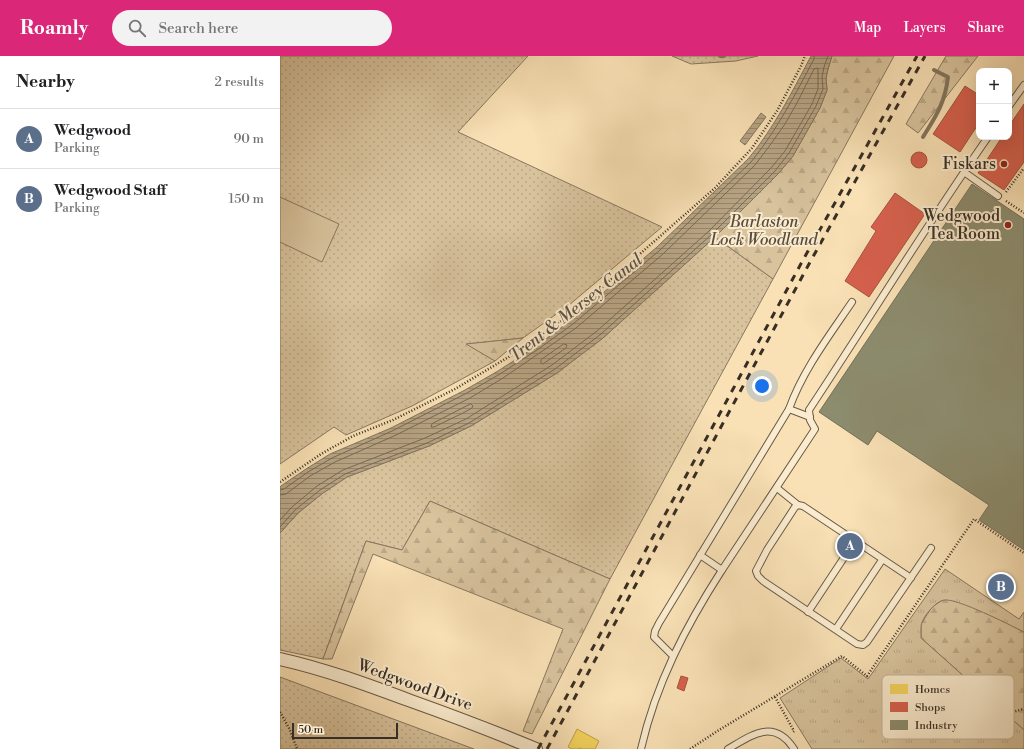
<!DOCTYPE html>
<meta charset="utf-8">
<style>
:root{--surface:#fff;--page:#f2f2f2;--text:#202124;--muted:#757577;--line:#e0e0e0;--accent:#db2777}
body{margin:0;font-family:"Libre Bodoni",serif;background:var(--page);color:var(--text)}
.controls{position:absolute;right:12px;top:12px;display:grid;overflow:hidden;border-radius:8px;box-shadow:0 4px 16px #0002}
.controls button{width:36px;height:36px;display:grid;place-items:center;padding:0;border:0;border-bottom:1px solid var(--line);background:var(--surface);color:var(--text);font:20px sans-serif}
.scale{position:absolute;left:12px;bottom:10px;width:106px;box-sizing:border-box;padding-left:4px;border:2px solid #382e25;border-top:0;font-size:11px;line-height:14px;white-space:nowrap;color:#382e25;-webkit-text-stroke:3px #fbeccf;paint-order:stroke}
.you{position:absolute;left:482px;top:330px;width:14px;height:14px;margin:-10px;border:3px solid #fff;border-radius:50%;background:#1a73e8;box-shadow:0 0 0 6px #1a73e833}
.badge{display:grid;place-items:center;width:26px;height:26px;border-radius:50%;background:var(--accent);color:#fff;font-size:13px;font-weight:700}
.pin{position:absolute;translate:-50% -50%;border:2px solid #fff;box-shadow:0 1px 4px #0006}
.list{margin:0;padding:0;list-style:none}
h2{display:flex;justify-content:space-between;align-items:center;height:52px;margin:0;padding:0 16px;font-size:17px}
h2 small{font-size:13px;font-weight:400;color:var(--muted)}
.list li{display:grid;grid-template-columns:26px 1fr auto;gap:12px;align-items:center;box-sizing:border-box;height:60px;padding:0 16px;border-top:1px solid var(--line)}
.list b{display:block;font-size:15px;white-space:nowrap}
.list p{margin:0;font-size:13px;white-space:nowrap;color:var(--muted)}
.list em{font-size:13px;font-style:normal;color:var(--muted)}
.icon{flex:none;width:22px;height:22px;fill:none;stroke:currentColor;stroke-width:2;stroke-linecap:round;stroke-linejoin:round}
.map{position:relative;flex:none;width:744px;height:693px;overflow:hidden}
header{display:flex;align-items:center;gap:24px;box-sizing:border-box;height:56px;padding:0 20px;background:var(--accent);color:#fff}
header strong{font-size:19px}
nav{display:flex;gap:22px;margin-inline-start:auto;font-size:14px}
.search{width:280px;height:36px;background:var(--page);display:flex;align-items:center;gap:10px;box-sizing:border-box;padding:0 14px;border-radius:22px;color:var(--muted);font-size:15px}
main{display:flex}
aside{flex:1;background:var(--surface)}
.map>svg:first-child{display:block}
</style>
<header>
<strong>Roamly</strong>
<div class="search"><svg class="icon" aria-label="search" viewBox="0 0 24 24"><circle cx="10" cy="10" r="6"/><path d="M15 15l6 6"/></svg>Search here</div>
<nav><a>Map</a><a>Layers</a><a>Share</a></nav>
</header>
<main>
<aside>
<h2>Nearby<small>2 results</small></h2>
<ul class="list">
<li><span class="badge" style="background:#5c6f8a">A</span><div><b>Wedgwood</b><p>Parking</p></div><em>90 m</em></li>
<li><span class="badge" style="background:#5c6f8a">B</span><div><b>Wedgwood Staff</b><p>Parking</p></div><em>150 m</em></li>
</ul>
</aside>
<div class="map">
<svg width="744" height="693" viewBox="0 0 744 693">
<defs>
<pattern id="grass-dots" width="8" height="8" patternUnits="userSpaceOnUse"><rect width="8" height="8" fill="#d8c39d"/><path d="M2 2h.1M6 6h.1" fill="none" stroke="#baa887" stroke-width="1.8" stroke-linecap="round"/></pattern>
<pattern id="forest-firs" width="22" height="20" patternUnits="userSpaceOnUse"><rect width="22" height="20" fill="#d8c39d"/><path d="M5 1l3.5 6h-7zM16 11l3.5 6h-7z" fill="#baa887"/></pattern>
<pattern id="park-tufts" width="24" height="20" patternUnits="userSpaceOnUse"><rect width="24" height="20" fill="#d8c39d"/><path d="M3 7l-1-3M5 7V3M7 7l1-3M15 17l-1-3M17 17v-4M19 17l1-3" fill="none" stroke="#baa887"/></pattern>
<pattern id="water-rules" width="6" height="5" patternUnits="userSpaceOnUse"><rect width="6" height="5" fill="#b7a484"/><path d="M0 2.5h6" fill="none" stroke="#96866c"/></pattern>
</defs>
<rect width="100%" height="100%" fill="#f9e1b5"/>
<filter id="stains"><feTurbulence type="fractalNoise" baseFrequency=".005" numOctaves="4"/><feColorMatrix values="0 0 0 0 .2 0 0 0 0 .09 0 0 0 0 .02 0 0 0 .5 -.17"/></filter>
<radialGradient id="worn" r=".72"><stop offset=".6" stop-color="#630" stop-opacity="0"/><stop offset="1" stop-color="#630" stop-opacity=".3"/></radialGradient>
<g fill="url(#grass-dots)" stroke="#887861">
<polygon points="0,0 248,0 178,76 382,171 289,249 243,282 187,288 215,305 132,350 66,379 54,371 0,408"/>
<polygon points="392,0 478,0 456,5 411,8"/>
<polygon points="435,181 493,223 330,523 150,445 122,494 86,485 43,603 0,594 0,477 18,457 43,437 67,421 149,390 191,370 277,317 323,282"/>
<polygon points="0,621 194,693 0,693"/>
</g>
<g fill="url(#forest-firs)" stroke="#887861">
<polygon points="552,0 614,0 493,223 435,181 498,118 513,100 540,52 547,34 546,22 548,13"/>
<polygon points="666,0 698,0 638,77 626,68"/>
<polygon points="243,282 215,305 186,288"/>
<polygon points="150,445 330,523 252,678 243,675 283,573 93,498 52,603 43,603 86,485 122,494"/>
<path d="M664,543C688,545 722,565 744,576V674L641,582V568L652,551Z"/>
</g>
<path fill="url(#park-tufts)" stroke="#887861" d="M665,513L739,563L744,556V576C730,569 677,542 664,544C656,545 642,561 641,570C641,574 641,578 641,582L744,674V693H532L500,642L561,602L588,623Z"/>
<polygon fill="#d8c39d" stroke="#887861" points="0,141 59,168 42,206 0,186"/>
<g fill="url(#water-rules)" stroke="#84755e">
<path d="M531,0H552L548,13L546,22L547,34L540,52L513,100L498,118L435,181L323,282L277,317L191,370L149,390L67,421L43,437L18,457L0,477V431L1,430L26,413L50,398L111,372L185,334L218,315L255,291L290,265L377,191L468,103C494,72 512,36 531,0Z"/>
<polygon points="481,57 486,61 465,89 460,85"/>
</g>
<polygon fill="#f6d55c" stroke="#bda34c" points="297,673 319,685 315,693 302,693 299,692 298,693 292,693 288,691"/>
<g fill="#d6604d" stroke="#a75141">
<polygon points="685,30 699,39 699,67 680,96 653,78"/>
<polygon points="744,48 744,106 724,134 698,117 722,81 729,81 729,70"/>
<circle cx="639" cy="104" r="8"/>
<polygon points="615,137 645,158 589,241 565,225 596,175 591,171"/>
<polygon points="401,620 408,622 404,635 397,632"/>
</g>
<polygon fill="#8c8c6e" stroke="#737058" points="692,128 744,163 744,494 699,464 709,449 597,375 588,389 539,356"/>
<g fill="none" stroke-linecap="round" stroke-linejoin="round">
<g stroke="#786954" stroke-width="1">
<polygon points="284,288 287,289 286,292 263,308 261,307 261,304"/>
<polygon points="191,348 193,350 192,352 183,357 154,371 151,371 152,368"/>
<path d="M0,434L4,433L28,416L52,402L112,375L187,337L220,318L257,294L293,268L380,194L471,106C497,74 515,39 534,3V0"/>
<polyline points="0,439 6,438 30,420 55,406 114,380 190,342 223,322 296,272 383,198 475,109 488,92 505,68 518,45 534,13 538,12 538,33 532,48 505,95 491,112 429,175 317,275 272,309 186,363 145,382 63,414 37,430 12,451 0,464"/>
<polyline points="0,471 15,454 40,434 65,418 147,387 189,367 275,313 321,278 432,178 495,115 509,97 536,50 543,33 542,21 544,11 548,0"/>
</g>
<g stroke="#84755e" stroke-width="4">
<polyline points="440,0 444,0"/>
<path d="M643,81C656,60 665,47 668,21L654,14"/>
</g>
<g stroke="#685b49" stroke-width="8">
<g id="lane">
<polyline points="729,50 744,29"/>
<polyline points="684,116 718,140"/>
<path d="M530,361L509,353C523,314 549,280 572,246"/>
<polyline points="497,432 518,449"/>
<path d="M420,499L442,514L535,373L530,364L529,354C589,263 646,170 708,81"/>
<polyline points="631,522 523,450 518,449 515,451 487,494 476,515 478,520 483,525 577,588 583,589 587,586 651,492"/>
<polyline points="528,556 575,485"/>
<polyline points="556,573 602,504"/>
<polyline points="393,600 374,581 375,575 379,567 509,353"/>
<path d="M361,693C376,627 406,570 442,514"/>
<path d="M448,693C472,679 494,662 514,693"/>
</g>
</g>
<g stroke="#685b49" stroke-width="14">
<path id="street" d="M0,603C45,613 88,629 131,645C173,660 215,676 256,693"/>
</g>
<g stroke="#382e25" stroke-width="2.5" stroke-dasharray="1 2" stroke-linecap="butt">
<polyline points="726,136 744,112"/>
<polyline points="726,145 744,157"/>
<polyline points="0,426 41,398 73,380 113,364 175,333 242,293 295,255 435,132 472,92 497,55 521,10 525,0"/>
<polyline points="495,641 514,675 512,677"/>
<polyline points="0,656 9,672 17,693"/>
<polyline points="718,660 744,653"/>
<polyline points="410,693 439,674 562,600 587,620 694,463 744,497"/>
</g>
<use href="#lane" stroke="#fbeccf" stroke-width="6"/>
<use href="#street" stroke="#fbeccf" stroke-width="12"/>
<g stroke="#382e25" stroke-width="3" stroke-dasharray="7 7" stroke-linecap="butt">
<polyline points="258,693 523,204 637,0"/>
<polyline points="267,693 529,208 645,0"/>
</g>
</g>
<g fill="#8f2418" stroke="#fbeccf" stroke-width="1.5">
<circle cx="724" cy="108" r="4"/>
<circle cx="728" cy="169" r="4"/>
</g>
<g text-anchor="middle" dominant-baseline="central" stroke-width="4" stroke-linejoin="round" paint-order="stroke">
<g font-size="16" fill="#382e25" stroke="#fbeccf" text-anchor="end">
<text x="716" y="108">Fiskars</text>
<text x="720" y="160">Wedgwood<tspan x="720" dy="18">Tea Room</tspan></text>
</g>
<g font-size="16" font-style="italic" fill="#584c3d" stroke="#fbeccf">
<text x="484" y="166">Barlaston<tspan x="484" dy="18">Lock Woodland</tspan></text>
</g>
<g font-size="16" fill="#382e25" stroke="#fbeccf">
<text transform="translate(135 629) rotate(20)">Wedgwood Drive</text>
</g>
<g font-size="17" font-style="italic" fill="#5e5142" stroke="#fbeccf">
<text transform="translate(296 252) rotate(-38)">Trent &amp; Mersey Canal</text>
</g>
</g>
<rect x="602" y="619" width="132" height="64" rx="6" fill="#fbeccf" stroke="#c0b39c" stroke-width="1"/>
<rect x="610" y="628" width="18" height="10" fill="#f6d55c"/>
<rect x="610" y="646" width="18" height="10" fill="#d6604d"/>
<rect x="610" y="664" width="18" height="10" fill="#8c8c6e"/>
<g font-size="11" fill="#382e25">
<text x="635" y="637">Homes</text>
<text x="635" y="655">Shops</text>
<text x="635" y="673">Industry</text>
</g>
<rect width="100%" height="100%" filter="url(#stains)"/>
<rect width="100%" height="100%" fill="url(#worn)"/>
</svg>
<div class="controls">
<button>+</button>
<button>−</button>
</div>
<div class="scale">50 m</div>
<div class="you"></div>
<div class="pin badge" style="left:570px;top:490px;background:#5c6f8a">A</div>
<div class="pin badge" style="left:721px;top:531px;background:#5c6f8a">B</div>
</div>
</main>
